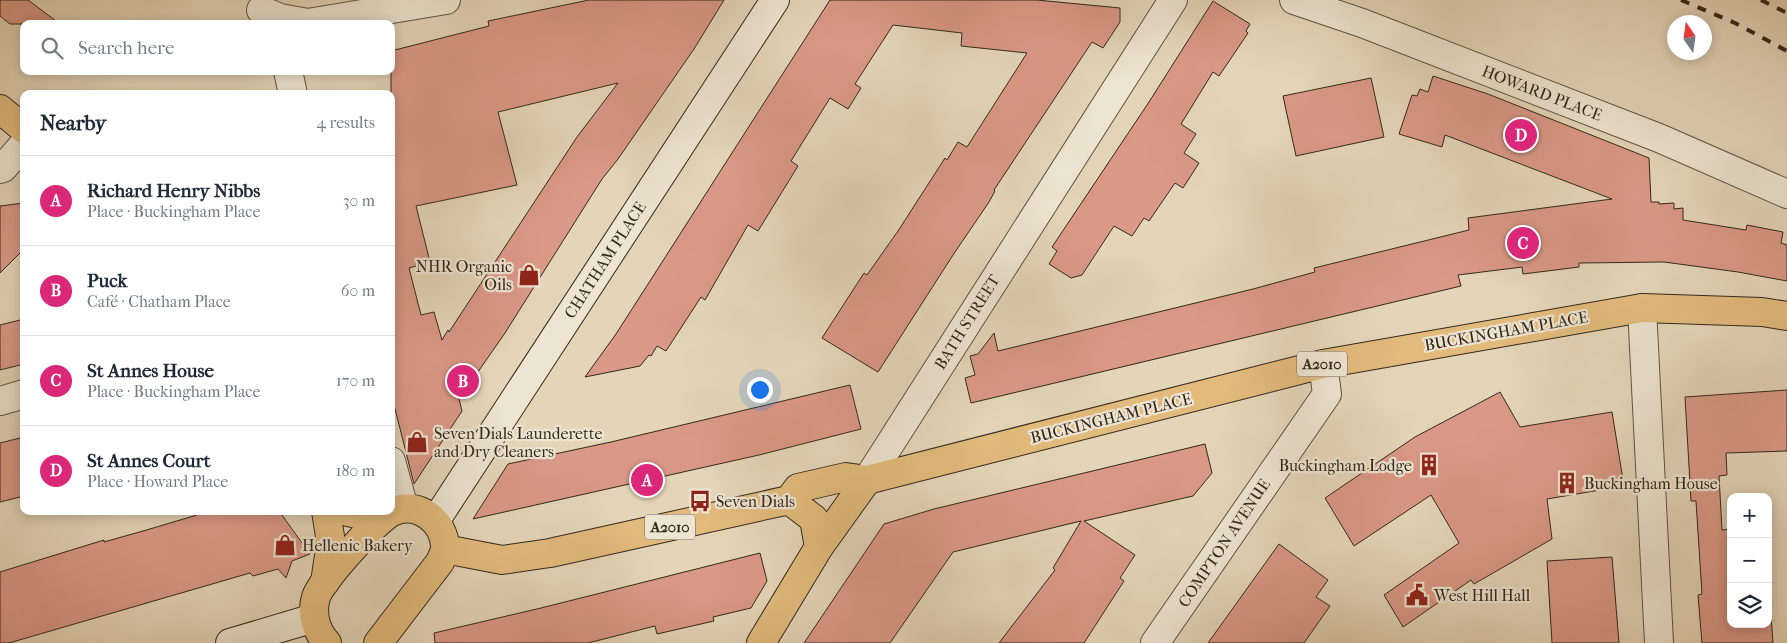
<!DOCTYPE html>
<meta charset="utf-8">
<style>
:root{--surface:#fff;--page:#f2f2f3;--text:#1f2937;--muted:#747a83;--line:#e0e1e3;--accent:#db2777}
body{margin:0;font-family:"IM FELL French Canon",serif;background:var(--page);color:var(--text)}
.controls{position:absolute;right:15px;bottom:15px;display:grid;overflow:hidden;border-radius:10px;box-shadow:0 2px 12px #0003}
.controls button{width:45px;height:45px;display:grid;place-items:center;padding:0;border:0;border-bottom:1px solid var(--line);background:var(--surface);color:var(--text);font:25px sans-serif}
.compass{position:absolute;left:1667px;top:15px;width:45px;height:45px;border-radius:50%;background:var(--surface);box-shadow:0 2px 12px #0003;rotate:347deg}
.you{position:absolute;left:759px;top:389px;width:18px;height:18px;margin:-12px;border:4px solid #fff;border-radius:50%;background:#1a73e8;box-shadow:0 0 0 8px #1a73e833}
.badge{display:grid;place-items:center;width:32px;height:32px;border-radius:50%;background:var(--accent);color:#fff;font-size:16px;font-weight:700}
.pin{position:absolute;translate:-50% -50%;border:2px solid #fff;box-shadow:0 1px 5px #0006}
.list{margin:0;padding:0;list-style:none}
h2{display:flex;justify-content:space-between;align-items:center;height:65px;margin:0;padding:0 20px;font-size:21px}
h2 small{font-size:16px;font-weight:400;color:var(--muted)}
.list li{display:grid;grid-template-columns:32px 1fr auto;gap:15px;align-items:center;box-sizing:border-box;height:90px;padding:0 20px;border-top:1px solid var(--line)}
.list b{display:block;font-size:19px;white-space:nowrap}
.list p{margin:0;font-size:16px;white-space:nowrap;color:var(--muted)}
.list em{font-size:16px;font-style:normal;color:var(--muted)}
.icon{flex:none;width:28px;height:28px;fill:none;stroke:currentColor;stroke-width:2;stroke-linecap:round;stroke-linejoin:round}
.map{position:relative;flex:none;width:1787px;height:643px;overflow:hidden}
.search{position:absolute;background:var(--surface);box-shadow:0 2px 12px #0003;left:20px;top:20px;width:375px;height:55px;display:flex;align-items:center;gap:12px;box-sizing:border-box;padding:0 18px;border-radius:10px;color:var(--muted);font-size:19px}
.panel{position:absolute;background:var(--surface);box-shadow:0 2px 12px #0003;left:20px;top:90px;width:375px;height:425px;border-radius:10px}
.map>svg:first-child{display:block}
</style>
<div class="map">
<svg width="1787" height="643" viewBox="0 0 1787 643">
<rect width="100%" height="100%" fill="#e4d5b8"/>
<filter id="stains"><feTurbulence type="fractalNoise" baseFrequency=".004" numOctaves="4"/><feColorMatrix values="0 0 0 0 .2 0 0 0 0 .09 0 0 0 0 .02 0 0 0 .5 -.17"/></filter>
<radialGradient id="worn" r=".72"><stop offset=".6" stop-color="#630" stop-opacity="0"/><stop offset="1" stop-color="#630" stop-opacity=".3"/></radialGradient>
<g fill="#da9886" stroke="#32281d" fill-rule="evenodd">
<polygon points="0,0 28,0 60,24 10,24 0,16"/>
<path d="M589,0H724L694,49L618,159L602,179L505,333L459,399L462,411L414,484L391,393V51L489,26L488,21ZM618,83L577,137L449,332L448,330L442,340L434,312L421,315L409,268L430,262L416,206L517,185L498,112Z"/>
<polygon points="830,0 1037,0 1120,8 1120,22 1103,48 1092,42 994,190 995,191 989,202 953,255 878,372 822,338 864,273 867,275 898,231 945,158 947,160 958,142 967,147 1027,53 961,46 962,33 893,25 855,84 861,88 848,109 830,98 791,161 798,166 758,231 748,225 705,300 701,297 666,351 657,346 651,356 649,355 640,366 585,377 616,334"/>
<polygon points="1213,1 1250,24 1246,31 1248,33 1219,76 1213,72 1181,124 1196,134 1184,153 1199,163 1183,188 1175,183 1149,221 1144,218 1132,236 1114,226 1082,275 1071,278 1049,264 1057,251 1052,247 1149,102"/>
<polygon points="1433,76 1488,94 1649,158 1651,202 1659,202 1659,204 1674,203 1674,209 1683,208 1683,220 1746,230 1747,225 1783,232 1781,243 1787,245 1787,281 1738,272 1664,262 1579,263 1579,267 1523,274 1522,267 1458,275 1461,286 971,403 965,378 975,375 970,356 978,354 994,333 998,351 1253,289 1315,272 1314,268 1469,230 1468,218 1612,199 1445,135 1442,147 1399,134 1412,95 1417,96 1420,89 1428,92"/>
<polygon points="1371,78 1384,137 1296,156 1283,96"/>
<polygon points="24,203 24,249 0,273 0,206"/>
<polygon points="24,319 24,364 0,370 0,325"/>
<polygon points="850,385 861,429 759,455 473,519 508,464 611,442"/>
<polygon points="1787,390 1787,451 1726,453 1727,475 1719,476 1722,530 1731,529 1731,624 1768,624 1768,602 1770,601 1773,643 1702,643 1698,595 1702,594 1696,501 1691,501 1685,397"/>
<polygon points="1500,392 1520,427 1612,412 1624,486 1547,499 1552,539 1474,584 1471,580 1403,627 1384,595 1459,543 1431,495 1354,546 1325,498 1415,437"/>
<polygon points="24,437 24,496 0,502 0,443"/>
<polygon points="1205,444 1212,473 1193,496 1084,521 1135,555 1120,578 1124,581 1084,643 999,643 1055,570 1053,568 1081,521 953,552 890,643 804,643 884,524 934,509"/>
<polygon points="196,511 279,511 310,554 292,561 286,578 278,569 253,576 250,573 9,643 0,643 0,572 104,540 104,542 143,531 197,515"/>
<polygon points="1279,544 1328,580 1316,597 1330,606 1304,643 1208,643"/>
<polygon points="760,553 767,581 751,608 713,617 714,621 657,634 655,626 588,643 435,643 434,633 541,608"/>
<polygon points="1612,557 1619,643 1552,643 1547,561"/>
</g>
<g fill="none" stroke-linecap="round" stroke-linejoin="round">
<g stroke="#5e5344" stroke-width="30">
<g id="street">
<polyline points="1294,0 1362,23 1659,138 1787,194"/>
<polyline points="261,10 280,18 308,23 446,0"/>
<polyline points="288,71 293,94"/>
<polyline points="0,169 3,168 24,144"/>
<polyline points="1642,308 1659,643"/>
<polyline points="0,401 24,394"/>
<polyline points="391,461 404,508"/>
<polyline points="867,480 1173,0"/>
<polyline points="1155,643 1327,394 1323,364"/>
</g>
</g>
<g stroke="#32281d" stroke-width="30">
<g id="secondary">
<polyline points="436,520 775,0"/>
<polyline points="230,643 314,618"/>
</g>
</g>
<g stroke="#32281d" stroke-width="30">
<g id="primary">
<polyline points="0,109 24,129"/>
<polyline points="789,500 814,519 819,547"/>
<polyline points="344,511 380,520"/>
<polyline points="445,549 502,560 550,553 789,500 798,488 846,477 867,480 1323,364 1642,308 1762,312 1787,316"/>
<polyline points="325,582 331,543 326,511"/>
<path d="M327,643C316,631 311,614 316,597C321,581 376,520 392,512C417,500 445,521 445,548C445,552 442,557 440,562L378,643"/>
<polyline points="761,643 819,547 867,480"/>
</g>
</g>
<use href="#street" stroke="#ede4d1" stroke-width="28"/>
<use href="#secondary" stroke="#ede4d1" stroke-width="28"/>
<use href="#primary" stroke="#e2ba7c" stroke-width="28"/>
<g stroke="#32281d" stroke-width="4" stroke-dasharray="9 9" stroke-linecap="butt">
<polyline points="1681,0 1735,23 1787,51"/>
<polyline points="1761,0 1787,13"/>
</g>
</g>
<defs>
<g id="shop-bare" transform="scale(1.725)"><path d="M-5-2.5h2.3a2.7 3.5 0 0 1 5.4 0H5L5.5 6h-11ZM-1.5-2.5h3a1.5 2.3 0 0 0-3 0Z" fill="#8f2418" stroke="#ede4d1" stroke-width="2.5" paint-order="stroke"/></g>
<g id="building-bare" transform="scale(1.725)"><path d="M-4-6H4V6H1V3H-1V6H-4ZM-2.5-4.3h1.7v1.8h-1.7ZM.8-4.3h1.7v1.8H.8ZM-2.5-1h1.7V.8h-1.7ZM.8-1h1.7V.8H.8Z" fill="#8f2418" stroke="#ede4d1" stroke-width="2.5" paint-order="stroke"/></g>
<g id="bus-bare" transform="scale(1.725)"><path d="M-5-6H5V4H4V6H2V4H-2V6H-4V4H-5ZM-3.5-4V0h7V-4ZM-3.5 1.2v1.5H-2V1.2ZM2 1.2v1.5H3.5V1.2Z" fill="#8f2418" stroke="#ede4d1" stroke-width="2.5" paint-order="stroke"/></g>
<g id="civic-bare" transform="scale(1.725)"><path d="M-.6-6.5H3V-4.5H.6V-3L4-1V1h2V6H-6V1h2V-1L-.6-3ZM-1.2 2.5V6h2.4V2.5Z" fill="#8f2418" stroke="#ede4d1" stroke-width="2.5" paint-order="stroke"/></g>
</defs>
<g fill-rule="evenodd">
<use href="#shop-bare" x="529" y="275"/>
<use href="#shop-bare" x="417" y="442"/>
<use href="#building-bare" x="1429" y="465"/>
<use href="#building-bare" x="1567" y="483"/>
<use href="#bus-bare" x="700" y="501"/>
<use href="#shop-bare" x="285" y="545"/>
<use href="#civic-bare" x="1417" y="595"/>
</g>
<g text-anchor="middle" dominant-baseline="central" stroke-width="4.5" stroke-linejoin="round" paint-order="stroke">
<g fill="#ede4d1" stroke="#6a6053" stroke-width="1">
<rect x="1297" y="351.5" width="50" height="25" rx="4"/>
<rect x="645" y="514.5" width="50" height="25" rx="4"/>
</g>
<g font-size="15" font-weight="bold" fill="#32281d">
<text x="1322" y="364">A2010</text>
<text x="670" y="527">A2010</text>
</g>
<g font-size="16" fill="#32281d" stroke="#ede4d1">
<text transform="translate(1542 93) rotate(21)">HOWARD PLACE</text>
<text transform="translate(605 260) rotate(-57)">CHATHAM PLACE</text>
<text transform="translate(967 322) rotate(-58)">BATH STREET</text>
<text transform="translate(1506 331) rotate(-10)">BUCKINGHAM PLACE</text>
<text transform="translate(1111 418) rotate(-14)">BUCKINGHAM PLACE</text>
<text transform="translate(1224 543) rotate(-56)">COMPTON AVENUE</text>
</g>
<g font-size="16" fill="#32281d" stroke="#ede4d1" text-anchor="start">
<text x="512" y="266" text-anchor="end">NHR Organic<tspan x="512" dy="18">Oils</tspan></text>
<text x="434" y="433">Seven Dials Launderette<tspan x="434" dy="18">and Dry Cleaners</tspan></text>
<text x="1412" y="465" text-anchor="end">Buckingham Lodge</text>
<text x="1584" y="483">Buckingham House</text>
<text x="716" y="501">Seven Dials</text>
<text x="302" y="545">Hellenic Bakery</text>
<text x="1434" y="595">West Hill Hall</text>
</g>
</g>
<rect width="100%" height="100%" filter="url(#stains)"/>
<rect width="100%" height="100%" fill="url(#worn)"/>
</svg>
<div class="controls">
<button>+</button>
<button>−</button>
<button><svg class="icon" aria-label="layers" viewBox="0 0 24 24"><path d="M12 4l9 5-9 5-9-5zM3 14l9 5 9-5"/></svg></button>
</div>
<svg class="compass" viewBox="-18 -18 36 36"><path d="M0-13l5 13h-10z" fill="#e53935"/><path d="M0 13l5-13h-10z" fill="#747a83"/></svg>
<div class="you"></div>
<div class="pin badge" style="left:647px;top:480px">A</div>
<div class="pin badge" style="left:463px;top:381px">B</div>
<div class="pin badge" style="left:1523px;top:243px">C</div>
<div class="pin badge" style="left:1521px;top:135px">D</div>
<div class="search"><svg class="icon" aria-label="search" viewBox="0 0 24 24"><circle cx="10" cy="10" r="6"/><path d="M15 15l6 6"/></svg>Search here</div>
<section class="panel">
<h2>Nearby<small>4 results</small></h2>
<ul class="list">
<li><span class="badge">A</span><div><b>Richard Henry Nibbs</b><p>Place · Buckingham Place</p></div><em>30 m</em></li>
<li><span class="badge">B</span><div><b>Puck</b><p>Café · Chatham Place</p></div><em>60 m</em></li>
<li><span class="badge">C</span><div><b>St Annes House</b><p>Place · Buckingham Place</p></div><em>170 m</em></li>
<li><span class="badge">D</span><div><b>St Annes Court</b><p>Place · Howard Place</p></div><em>180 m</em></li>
</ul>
</section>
</div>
